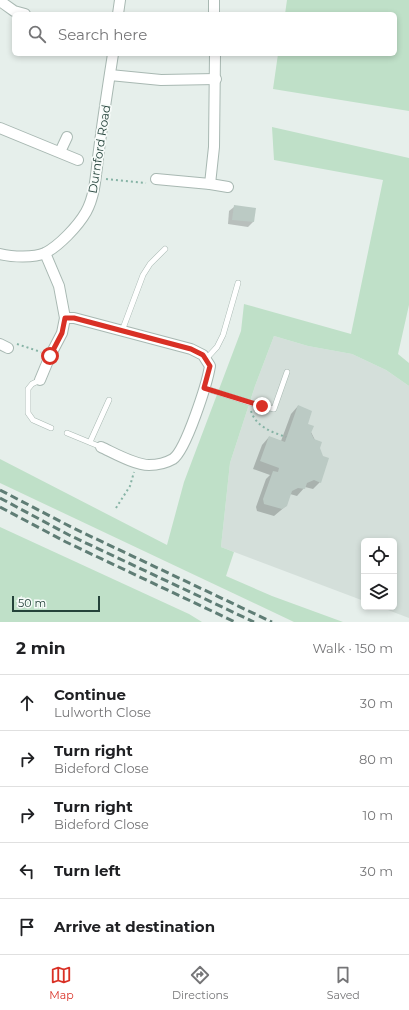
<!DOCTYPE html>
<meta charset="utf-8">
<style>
:root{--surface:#fff;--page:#f6f6f6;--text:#202124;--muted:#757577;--line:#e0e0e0;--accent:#d93025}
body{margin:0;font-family:Montserrat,sans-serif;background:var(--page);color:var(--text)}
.controls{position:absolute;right:12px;bottom:12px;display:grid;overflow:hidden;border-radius:6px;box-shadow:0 2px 6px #0003}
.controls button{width:36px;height:36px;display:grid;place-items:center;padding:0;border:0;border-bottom:1px solid var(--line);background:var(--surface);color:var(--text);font:20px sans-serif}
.scale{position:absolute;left:12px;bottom:10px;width:88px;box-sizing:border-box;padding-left:4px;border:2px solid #24423a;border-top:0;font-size:11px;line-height:14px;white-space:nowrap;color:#24423a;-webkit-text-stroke:3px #f7fbf9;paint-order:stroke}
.stop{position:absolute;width:12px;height:12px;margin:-9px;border:3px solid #d93025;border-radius:50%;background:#fff}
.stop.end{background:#d93025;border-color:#fff;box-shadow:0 1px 4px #0008}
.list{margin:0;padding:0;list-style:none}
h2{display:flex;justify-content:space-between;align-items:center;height:52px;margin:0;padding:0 16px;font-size:17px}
h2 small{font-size:13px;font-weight:400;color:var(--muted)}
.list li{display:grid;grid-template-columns:26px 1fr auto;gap:12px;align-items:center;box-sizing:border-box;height:56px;padding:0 16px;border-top:1px solid var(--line)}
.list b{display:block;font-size:15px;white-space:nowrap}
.list p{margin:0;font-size:13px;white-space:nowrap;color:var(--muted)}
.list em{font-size:13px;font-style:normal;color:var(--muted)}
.icon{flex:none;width:22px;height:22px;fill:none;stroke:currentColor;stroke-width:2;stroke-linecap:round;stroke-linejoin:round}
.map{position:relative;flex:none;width:409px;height:622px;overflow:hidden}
.search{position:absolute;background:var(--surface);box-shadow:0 2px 6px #0003;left:12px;right:12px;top:12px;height:44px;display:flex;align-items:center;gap:10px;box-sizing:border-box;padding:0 14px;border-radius:6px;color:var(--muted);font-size:15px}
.sheet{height:332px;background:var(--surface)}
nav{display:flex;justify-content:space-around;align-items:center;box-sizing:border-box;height:56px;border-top:1px solid var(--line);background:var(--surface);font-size:11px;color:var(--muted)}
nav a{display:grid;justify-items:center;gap:2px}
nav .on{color:var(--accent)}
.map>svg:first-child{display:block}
</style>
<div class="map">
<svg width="409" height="622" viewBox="0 0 409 622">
<rect width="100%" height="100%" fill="#e6efeb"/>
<polygon fill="#d4dfda" points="274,336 308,346 352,354 386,370 409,386 409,618 380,607 394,607 394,541 364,541 364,601 221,547 230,463 255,386"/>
<g fill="#bfe0c8">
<polygon points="287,0 409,0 409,111 273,89 278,54 395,54 395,14 285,14"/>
<polygon points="272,127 409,158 409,305 398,354 409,363 409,386 386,370 352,354 308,346 274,336 255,386 230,463 221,547 234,552 226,576 272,596 343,622 294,622 0,483 0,459 167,545 184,482 241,331 244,304 351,334 383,180 274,160"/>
<polygon points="0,527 189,614 202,622 0,622"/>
</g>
<g fill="#0003">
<polygon points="234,207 255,209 253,222 248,227 228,224 229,211"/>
<polygon points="298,406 319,448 320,482 313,489 305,487 297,496 290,494 286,506 274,516 257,511 256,507 266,479 270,475 253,469 262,445 269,437 281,441 291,414"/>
</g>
<g fill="#bbcac4">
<polygon points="234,205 256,208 254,222 232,220"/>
<polygon points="298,405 312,411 308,424 314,426 311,433 314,439 322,442 320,448 323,456 329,458 321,483 314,480 307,483 305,489 298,488 292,491 287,506 282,509 264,504 263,499 273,471 278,472 279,468 260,461 269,436 285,442"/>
</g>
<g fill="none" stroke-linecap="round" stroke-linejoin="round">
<g stroke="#a8b8b2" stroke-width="6">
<g id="service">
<polyline points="122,331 143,275 150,264 165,249"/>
<polyline points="206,359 217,347 223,335 238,283"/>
<polyline points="40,380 32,384 28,389 28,413 33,420 51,428"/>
<polyline points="204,388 251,403 274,409 287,372"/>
<polyline points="67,433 101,447"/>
<polyline points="90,442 109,400"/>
</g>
</g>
<g stroke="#a8b8b2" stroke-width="12">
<g id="minor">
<polyline points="214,0 214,14"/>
<polyline points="0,1 14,11 25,14"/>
<polyline points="118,14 120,0"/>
<polyline points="110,75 161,80 216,79"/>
<polyline points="0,128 78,160"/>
<polyline points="60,152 67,137"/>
<polyline points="156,179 210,184 228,187"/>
<polyline points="210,184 214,147 215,54"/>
<path d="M0,254C12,257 34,258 45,253C59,246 78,226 86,212C96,194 96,171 99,150C103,118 108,86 113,54"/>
<path d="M65,318H74L191,349L203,355L210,366C207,384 186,450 173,459C166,463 157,465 149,465C135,465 114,453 101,447"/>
<polyline points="0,344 8,348"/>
<polyline points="40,380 50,356 62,333 65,318 59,286 45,253"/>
</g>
</g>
<g stroke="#86b3a5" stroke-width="2" stroke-dasharray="2 3" stroke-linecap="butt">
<polyline points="106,179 146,183"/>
<polyline points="17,344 41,352"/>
<path d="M251,411C256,427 272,432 286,437"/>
<polyline points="116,508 130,486 134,472"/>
</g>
<use href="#service" stroke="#fff" stroke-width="5"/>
<use href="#minor" stroke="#fff" stroke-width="10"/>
<g stroke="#5f7d75" stroke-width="3" stroke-dasharray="8 4" stroke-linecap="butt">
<polyline points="0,490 73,528 272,622"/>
<polyline points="0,498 69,535 254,622"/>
<polyline points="0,507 66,542 235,622"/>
</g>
</g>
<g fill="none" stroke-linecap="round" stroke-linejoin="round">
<polyline stroke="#d93025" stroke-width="5" points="50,356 62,333 65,318 74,318 191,349 203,355 210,366 204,388 262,406"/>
</g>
<g text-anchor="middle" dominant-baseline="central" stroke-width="3.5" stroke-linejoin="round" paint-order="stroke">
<g font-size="12" fill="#24423a" stroke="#f7fbf9">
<text transform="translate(99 149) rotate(-81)">Durnford Road</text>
</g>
</g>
</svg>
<div class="controls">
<button><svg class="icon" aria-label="locate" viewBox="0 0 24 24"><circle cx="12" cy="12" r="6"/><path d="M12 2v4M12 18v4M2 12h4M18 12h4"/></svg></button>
<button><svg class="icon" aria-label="layers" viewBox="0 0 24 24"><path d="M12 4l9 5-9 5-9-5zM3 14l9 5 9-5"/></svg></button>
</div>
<div class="scale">50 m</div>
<div class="stop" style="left:50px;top:356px"></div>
<div class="stop end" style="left:262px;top:406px"></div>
<div class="search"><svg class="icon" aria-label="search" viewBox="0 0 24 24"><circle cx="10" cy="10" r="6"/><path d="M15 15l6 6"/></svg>Search here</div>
</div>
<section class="sheet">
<h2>2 min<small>Walk · 150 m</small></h2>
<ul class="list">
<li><svg class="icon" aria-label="ahead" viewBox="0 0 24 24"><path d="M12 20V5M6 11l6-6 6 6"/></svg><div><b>Continue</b><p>Lulworth Close</p></div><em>30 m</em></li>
<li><svg class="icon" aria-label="right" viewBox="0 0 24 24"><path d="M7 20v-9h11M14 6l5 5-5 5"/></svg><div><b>Turn right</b><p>Bideford Close</p></div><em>80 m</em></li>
<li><svg class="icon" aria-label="right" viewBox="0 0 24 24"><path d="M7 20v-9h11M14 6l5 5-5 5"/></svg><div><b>Turn right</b><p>Bideford Close</p></div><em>10 m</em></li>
<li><svg class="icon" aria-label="left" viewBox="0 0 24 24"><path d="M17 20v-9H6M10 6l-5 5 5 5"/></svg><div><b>Turn left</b></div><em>30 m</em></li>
<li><svg class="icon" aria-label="arrive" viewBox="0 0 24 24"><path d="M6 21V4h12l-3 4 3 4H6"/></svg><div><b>Arrive at destination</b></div></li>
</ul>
</section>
<nav>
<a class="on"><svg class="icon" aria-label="map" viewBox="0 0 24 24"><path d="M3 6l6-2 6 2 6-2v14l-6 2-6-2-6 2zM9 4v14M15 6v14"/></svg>Map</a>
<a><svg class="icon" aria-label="directions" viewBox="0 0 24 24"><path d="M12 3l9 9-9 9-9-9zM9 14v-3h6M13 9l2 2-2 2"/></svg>Directions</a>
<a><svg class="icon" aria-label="saved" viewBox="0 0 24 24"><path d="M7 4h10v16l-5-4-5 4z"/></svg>Saved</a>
</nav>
